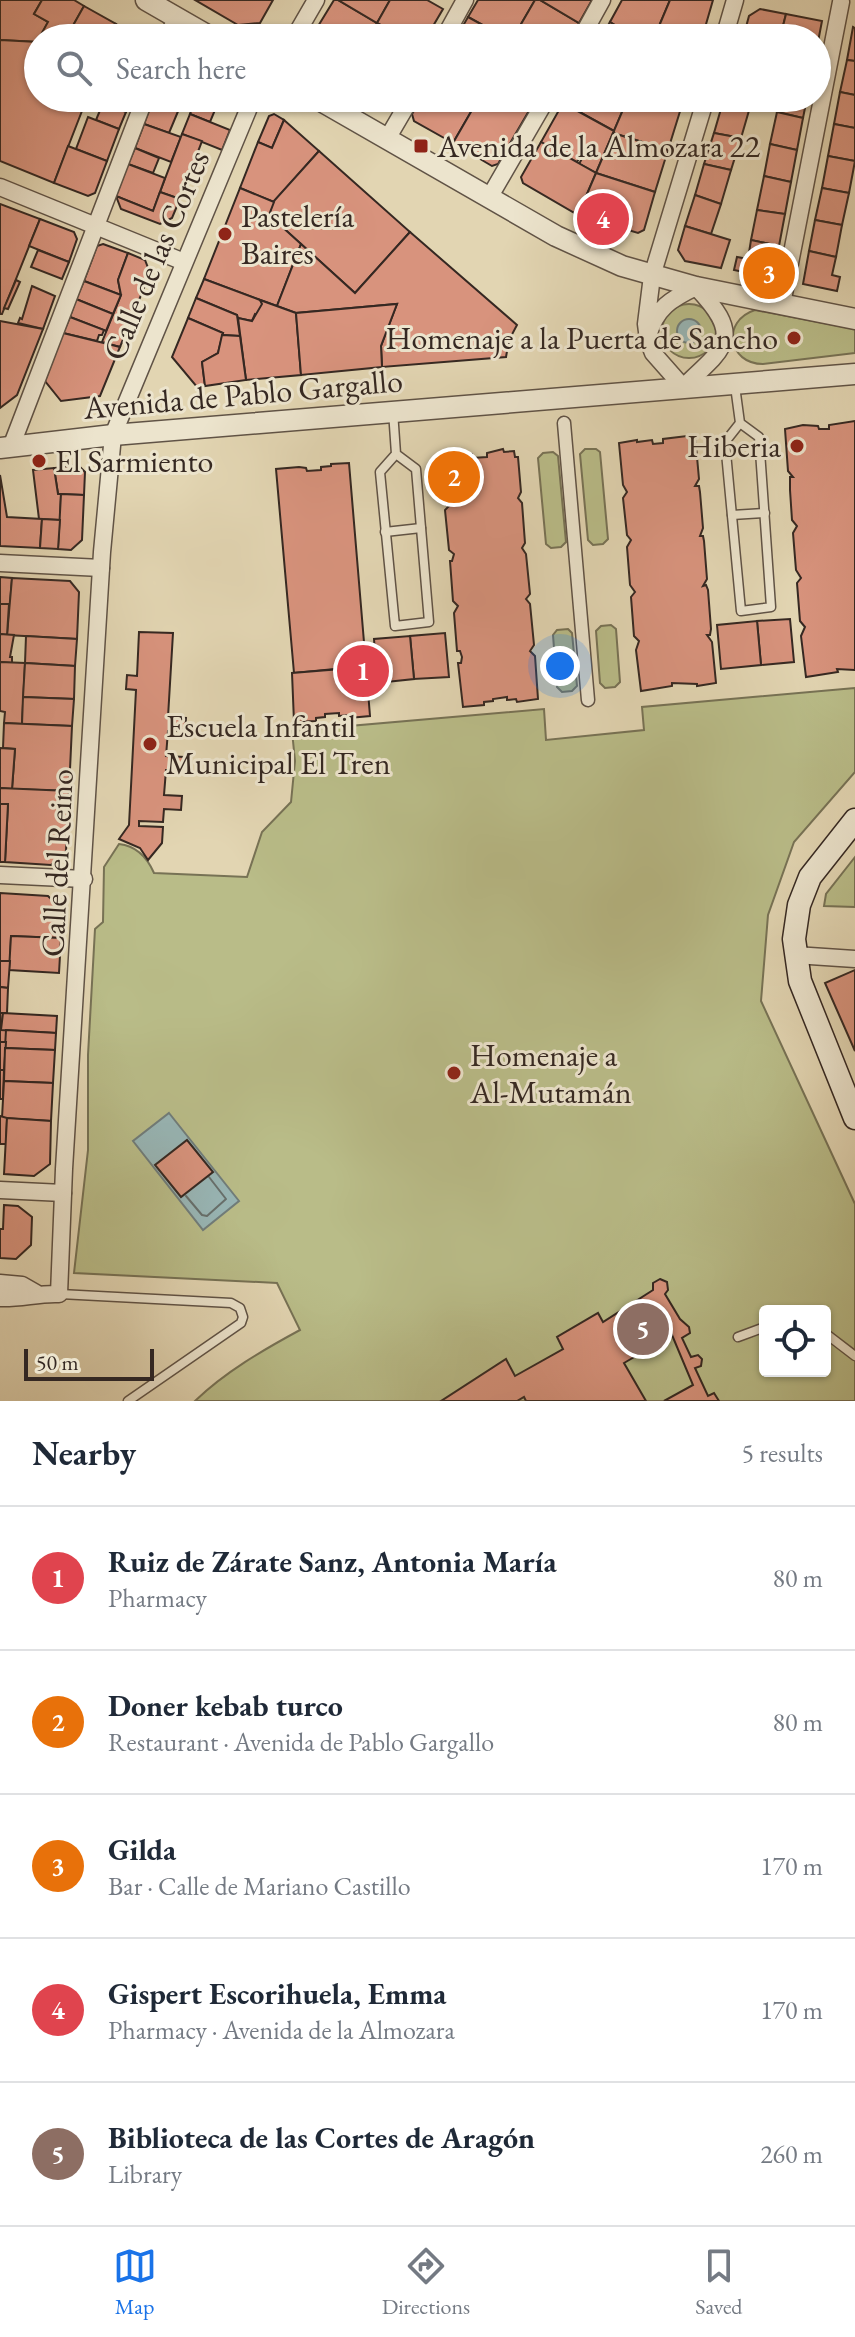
<!DOCTYPE html>
<meta charset="utf-8">
<style>
:root{--surface:#fff;--page:#f6f6f7;--text:#1f2937;--muted:#747a83;--line:#e0e1e3;--accent:#1a73e8}
body{margin:0;font-family:"EB Garamond",serif;background:var(--page);color:var(--text)}
.controls{position:absolute;right:24px;bottom:24px;display:grid;overflow:hidden;border-radius:8px;box-shadow:0 2px 6px #0004}
.controls button{width:72px;height:72px;display:grid;place-items:center;padding:0;border:0;border-bottom:2px solid var(--line);background:var(--surface);color:var(--text);font:40px sans-serif}
.scale{position:absolute;left:24px;bottom:20px;width:130px;box-sizing:border-box;padding-left:8px;border:4px solid #352822;border-top:0;font-size:22px;line-height:28px;white-space:nowrap;color:#352822;-webkit-text-stroke:6px #ece4cd;paint-order:stroke}
.you{position:absolute;left:560px;top:666px;width:28px;height:28px;margin:-20px;border:6px solid #fff;border-radius:50%;background:#1a73e8;box-shadow:0 0 0 12px #1a73e833}
.badge{display:grid;place-items:center;width:52px;height:52px;border-radius:50%;background:var(--accent);color:#fff;font-size:26px;font-weight:700}
.pin{position:absolute;translate:-50% -50%;border:4px solid #fff;box-shadow:0 2px 8px #0006}
.list{margin:0;padding:0;list-style:none}
h2{display:flex;justify-content:space-between;align-items:center;height:104px;margin:0;padding:0 32px;font-size:34px}
h2 small{font-size:26px;font-weight:400;color:var(--muted)}
.list li{display:grid;grid-template-columns:52px 1fr auto;gap:24px;align-items:center;box-sizing:border-box;height:144px;padding:0 32px;border-top:2px solid var(--line)}
.list b{display:block;font-size:30px;white-space:nowrap}
.list p{margin:0;font-size:26px;white-space:nowrap;color:var(--muted)}
.list em{font-size:26px;font-style:normal;color:var(--muted)}
.icon{flex:none;width:44px;height:44px;fill:none;stroke:currentColor;stroke-width:2;stroke-linecap:round;stroke-linejoin:round}
.map{position:relative;flex:none;width:855px;height:1401px;overflow:hidden}
.search{position:absolute;background:var(--surface);box-shadow:0 2px 6px #0004;left:24px;right:24px;top:24px;height:88px;display:flex;align-items:center;gap:20px;box-sizing:border-box;padding:0 28px;border-radius:44px;color:var(--muted);font-size:30px}
.sheet{height:824px;background:var(--surface)}
nav{display:flex;justify-content:space-around;align-items:center;box-sizing:border-box;height:112px;border-top:2px solid var(--line);background:var(--surface);font-size:22px;color:var(--muted)}
nav a{display:grid;justify-items:center;gap:4px}
nav .on{color:var(--accent)}
.map>svg:first-child{display:block}
</style>
<div class="map">
<svg width="855" height="1401" viewBox="0 0 855 1401">
<rect width="100%" height="100%" fill="#e2d5b2"/>
<filter id="stains"><feTurbulence type="fractalNoise" baseFrequency=".0025" numOctaves="4"/><feColorMatrix values="0 0 0 0 .2 0 0 0 0 .09 0 0 0 0 .02 0 0 0 .5 -.17"/></filter>
<radialGradient id="worn" r=".72"><stop offset=".6" stop-color="#630" stop-opacity="0"/><stop offset="1" stop-color="#630" stop-opacity=".3"/></radialGradient>
<g fill="#b9bc88" stroke="#777255" stroke-width="2" fill-rule="evenodd">
<circle cx="689" cy="331" r="27"/>
<path d="M755,310L855,329V353L763,364C728,364 721,321 755,310Z"/>
<polygon points="585,449 596,449 600,452 608,539 603,544 593,545 588,540 580,454"/>
<polygon points="553,452 558,456 566,542 561,547 551,548 546,544 538,458 543,453"/>
<polygon points="611,625 616,629 620,682 615,687 605,688 600,683 596,631 601,626"/>
<polygon points="568,629 572,633 577,686 572,691 562,692 557,687 553,635 557,630"/>
<path d="M855,688V772L794,842L768,915L761,1001L855,1204V1401H195C225,1372 263,1350 300,1330L277,1283L74,1273L88,1150V1055L95,929L103,922L104,867L119,844C137,846 147,857 154,873L247,877L262,832L291,802L295,761L292,731L544,709L546,740L644,730L642,707ZM765,1311H825V1371H765Z"/>
<polygon points="855,857 855,907 824,906 826,894"/>
</g>
<g fill="#98b6b6" stroke="#707d7b" stroke-width="2">
<circle cx="689" cy="331" r="12"/>
<polygon points="169,1113 239,1201 203,1230 133,1141"/>
</g>
<g fill="none" stroke-linecap="round" stroke-linejoin="round">
<polyline stroke="#666f6c" stroke-width="2" points="186,1196 202,1215 207,1216 226,1199 209,1177"/>
</g>
<g fill="#d8937d" stroke="#352822" stroke-width="2">
<polygon points="0,0 42,0 34,14 48,22 38,42 0,40"/>
<polygon points="42,0 74,0 84,6 66,38 39,38 48,22 34,14"/>
<polygon points="195,0 273,0 260,23 238,25"/>
<polygon points="334,0 338,0 377,23 369,38 312,36"/>
<polygon points="338,0 390,0 377,23"/>
<polygon points="390,0 427,0 443,9 426,38 404,38 377,23"/>
<polygon points="478,0 535,0 513,38 506,38 468,17"/>
<polygon points="535,0 540,0 579,23 571,38 513,38"/>
<polygon points="540,0 592,0 579,23"/>
<polygon points="622,0 670,0 654,38 637,38 610,22"/>
<polygon points="670,0 713,0 702,38 654,38"/>
<polygon points="84,6 116,24 110,38 66,38"/>
<polygon points="760,9 786,14 780,38 743,38 749,16"/>
<polygon points="786,14 822,21 817,47 817,38 780,38"/>
<polygon points="468,17 501,35 506,38 456,38"/>
<polygon points="610,22 621,29 637,38 601,38"/>
<polygon points="377,23 388,29 404,38 369,38"/>
<polygon points="116,24 140,38 110,38"/>
<polygon points="853,27 855,28 855,61 847,60"/>
<polygon points="0,40 38,42 38,98 87,98 54,183 0,161"/>
<polygon points="847,60 855,61 855,95 840,92"/>
<polygon points="840,92 855,95 855,128 834,124"/>
<polygon points="89,98 131,98 126,112"/>
<polygon points="196,98 220,98 210,122 190,114"/>
<polygon points="196,98 193,105 182,101 178,109 153,99"/>
<polygon points="422,98 479,98 453,143 414,121 412,114"/>
<polygon points="479,98 510,98 530,109 498,164 492,166 453,143"/>
<polygon points="510,98 536,98 530,109"/>
<polygon points="566,98 628,98 614,131 563,103"/>
<polygon points="628,98 658,98 682,105 668,150 613,133"/>
<polygon points="724,98 753,98 750,107 723,102"/>
<polygon points="780,98 794,101 793,98 807,98 803,118 777,112"/>
<polygon points="153,99 179,109 169,133 144,124"/>
<polygon points="723,102 750,107 741,138 714,133"/>
<polygon points="103,103 126,112 119,129 96,120"/>
<polygon points="563,103 614,131 596,173 579,164 585,153 583,152 577,162 541,142"/>
<polygon points="777,112 803,118 797,150 770,144"/>
<polygon points="190,114 230,130 222,150 182,134"/>
<polygon points="274,114 284,120 272,148 258,142 269,116"/>
<polygon points="88,117 119,129 107,161 76,149"/>
<polygon points="284,120 319,151 274,202 240,188 258,142 272,148"/>
<polygon points="144,124 181,137 171,162 135,148"/>
<polygon points="834,124 855,128 855,161 828,156"/>
<polygon points="613,133 668,150 655,192 596,173"/>
<polygon points="714,133 741,138 731,170 704,164"/>
<polygon points="182,134 202,141 180,199 160,192"/>
<polygon points="541,142 596,173 578,215 523,183 521,177"/>
<polygon points="770,144 797,150 791,182 764,176"/>
<polygon points="68,146 107,161 95,193 88,196 54,183"/>
<polygon points="135,148 159,158 153,173 128,164"/>
<polygon points="319,151 410,232 355,293 269,215 273,202"/>
<polygon points="828,156 855,161 849,193 822,188"/>
<polygon points="128,164 165,178 153,211 116,196"/>
<polygon points="704,164 731,170 721,204 695,195"/>
<polygon points="596,173 655,192 644,230 638,233 578,215"/>
<polygon points="764,176 791,182 785,214 757,210"/>
<polygon points="240,188 274,202 269,215 301,244 277,306 204,279"/>
<polygon points="822,188 849,193 842,225 815,220"/>
<polygon points="160,192 180,199 172,218 160,224 121,209 116,196 153,211"/>
<polygon points="695,195 721,204 711,234 685,226"/>
<polygon points="0,204 40,219 2,314 0,314"/>
<polygon points="757,210 785,214 779,246 751,240"/>
<polygon points="40,219 74,232 77,239 69,262 29,246"/>
<polygon points="815,220 842,225 836,257 809,251"/>
<polygon points="685,226 730,240 721,268 685,261 678,250"/>
<polygon points="410,232 517,325 509,340 506,357 382,367 381,346 397,304 296,313 277,306 301,244 355,293"/>
<polygon points="751,240 779,246 772,278 734,270 737,257 748,259"/>
<polygon points="103,244 128,253 118,280 121,295 84,281 97,246"/>
<polygon points="38,250 69,262 62,279 31,267"/>
<polygon points="809,251 836,257 832,275 840,277 837,291 803,284"/>
<polygon points="128,253 145,260 150,273 120,347 102,342 121,295 118,280"/>
<polygon points="204,279 260,300 263,303 258,315 255,314 252,321 238,318 237,315 196,298"/>
<polygon points="16,280 20,282 8,309 4,308"/>
<polygon points="84,281 121,295 113,314 76,299"/>
<polygon points="32,286 55,296 43,329 18,323 20,318 22,319"/>
<polygon points="196,298 237,315 240,336 222,335 223,333 188,318"/>
<polygon points="76,299 113,314 106,331 70,317"/>
<polygon points="260,300 296,313 301,375 246,380 238,318 252,321 262,304"/>
<polygon points="397,304 381,346 382,367 301,375 296,313"/>
<polygon points="70,317 104,330 102,335 99,335 97,341 63,333"/>
<polygon points="188,318 223,333 218,353 202,362 205,386 197,387 172,357"/>
<polygon points="0,321 43,329 17,395 0,408"/>
<polygon points="63,333 120,347 100,396 61,401 45,381"/>
<polygon points="222,335 240,336 246,380 205,386 202,362 218,353"/>
<polygon points="855,421 855,670 837,669 838,672 806,677 801,636 805,627 800,621 797,583 801,578 796,570 793,533 797,526 792,520 790,490 790,477 793,477 788,471 785,429 803,425 818,426 819,429 829,429 829,425"/>
<polygon points="695,435 699,479 695,486 699,486 700,492 703,528 700,536 703,536 704,541 707,579 703,586 706,585 708,590 711,629 710,635 707,635 712,642 716,683 697,686 697,684 672,683 672,686 641,691 636,650 639,641 634,636 631,597 635,592 630,585 627,547 631,540 627,535 623,498 627,492 623,485 619,443 637,440 637,442 652,440 653,444 663,443 663,439"/>
<polygon points="503,449 504,452 514,451 515,457 518,457 521,492 518,498 522,503 525,543 522,548 526,554 530,594 526,599 530,604 534,645 530,651 535,656 538,699 517,702 516,699 507,700 507,697 493,699 493,701 484,702 484,705 463,707 458,663 461,663 462,657 460,651 457,651 454,613 458,606 453,601 450,561 452,561 454,554 449,550 445,510 450,505 446,505 445,499 441,456 463,452 463,455 472,454 472,458 487,457 487,453"/>
<polygon points="349,463 366,666 294,673 276,469 299,467 306,468 307,471 321,470 321,467 331,466 331,464"/>
<polygon points="78,465 85,472 84,495 58,494 54,468"/>
<polygon points="54,468 58,494 61,494 60,520 39,519 33,470"/>
<polygon points="0,475 7,517 42,519 40,548 0,546"/>
<polygon points="61,494 84,495 82,540 71,550 58,549"/>
<polygon points="42,519 60,520 58,549 40,548"/>
<polygon points="0,577 12,578 10,604 0,604"/>
<polygon points="12,578 70,581 79,592 77,639 7,635"/>
<polygon points="0,604 9,604 7,635 0,634"/>
<polygon points="790,619 794,662 761,665 757,621"/>
<polygon points="757,621 761,665 721,669 717,625"/>
<polygon points="139,632 173,633 168,717 186,718 185,731 168,731 166,756 184,757 183,771 166,770 164,795 182,796 181,810 164,809 163,822 139,821 139,826 163,827 162,843 148,860 140,848 119,839 129,825 136,690 126,689 127,675 137,676"/>
<polygon points="445,633 449,677 414,679 410,636"/>
<polygon points="0,634 14,635 10,657 12,657 12,663 0,662"/>
<polygon points="26,636 77,639 75,666 25,663"/>
<polygon points="410,636 414,679 377,683 374,639"/>
<polygon points="0,662 25,663 22,724 4,723 5,712 0,711"/>
<polygon points="25,663 75,666 74,699 23,697"/>
<polygon points="366,667 370,716 349,718 349,715 339,716 339,713 325,714 325,717 316,718 316,721 294,722 292,673"/>
<polygon points="23,697 74,699 72,726 22,724"/>
<polygon points="4,723 72,726 69,791 12,789 15,749 3,748"/>
<polygon points="0,748 15,749 12,789 0,788"/>
<polygon points="0,788 69,791 66,851 51,865 5,862 8,804 0,804"/>
<polygon points="0,804 8,804 5,862 0,862"/>
<polygon points="0,893 48,896 63,911 61,938 11,936 10,961 0,961"/>
<polygon points="11,936 61,938 59,973 9,970"/>
<polygon points="0,961 10,961 8,988 0,987"/>
<polygon points="855,970 855,1051 825,983"/>
<polygon points="0,987 8,988 7,1013 0,1013"/>
<polygon points="0,1013 3,1013 1,1030 6,1030 6,1042 0,1042"/>
<polygon points="3,1013 57,1016 56,1033 1,1030"/>
<polygon points="6,1030 56,1033 55,1050 5,1048"/>
<polygon points="0,1042 6,1042 4,1070 0,1070"/>
<polygon points="5,1048 55,1050 53,1083 4,1081"/>
<polygon points="0,1070 4,1070 3,1099 0,1099"/>
<polygon points="4,1081 53,1083 51,1121 2,1118"/>
<polygon points="0,1116 7,1118 6,1144 0,1144"/>
<polygon points="7,1118 51,1121 50,1164 34,1176 4,1174"/>
<polygon points="187,1140 213,1172 181,1197 155,1165"/>
<polygon points="4,1205 18,1206 32,1217 31,1245 16,1259 0,1258 0,1229 3,1229"/>
<polygon points="660,1279 667,1282 668,1290 665,1294 680,1319 689,1327 690,1333 682,1338 691,1357 698,1355 702,1359 701,1366 695,1368 708,1396 714,1393 719,1401 664,1401 693,1385 672,1335 624,1363 646,1401 526,1401 524,1397 517,1401 441,1401 506,1359 515,1376 563,1349 557,1337 598,1313 603,1322 653,1290 653,1283"/>
</g>
<g fill="none" stroke-linecap="round" stroke-linejoin="round">
<g stroke="#605346" stroke-width="11">
<g id="service">
<polyline points="735,386 740,423 725,442 741,611 771,607 759,437 740,423"/>
<polyline points="393,411 396,454 380,472 395,626 429,622 416,469 396,454"/>
<polyline points="732,515 765,513"/>
<polyline points="385,532 421,528"/>
<polyline points="60,1294 231,1303 240,1308 243,1317 241,1323 128,1401"/>
<polyline points="825,1333 855,1356"/>
<polyline points="738,1337 765,1327"/>
</g>
</g>
<g stroke="#605346" stroke-width="15">
<polyline id="pedestrian" points="564,423 588,700"/>
</g>
<g stroke="#605346" stroke-width="19">
<g id="minor">
<polyline points="168,38 176,17"/>
<polyline points="294,38 316,0"/>
<polyline points="444,38 465,0"/>
<polyline points="581,38 602,0"/>
<polyline points="724,38 735,0"/>
<polyline points="387,139 411,98"/>
<polyline points="0,187 184,262"/>
<polyline points="489,198 547,98"/>
<polyline points="782,304 841,2"/>
<path d="M648,336C656,308 671,299 696,287C744,337 726,347 683,387L653,353C649,344 647,334 646,324L652,276L706,98"/>
<polyline points="11,447 145,98"/>
<polyline points="0,563 101,568"/>
<polyline points="0,875 84,879"/>
<polyline points="795,955 855,959"/>
<polyline points="0,1190 63,1193"/>
<polyline points="0,1283 22,1285 36,1293"/>
<path d="M0,1298C21,1299 38,1293 59,1294L64,1169L102,552L113,435L253,98"/>
</g>
</g>
<g stroke="#605346" stroke-width="23">
<g id="tertiary">
<polyline points="146,0 212,38"/>
<polyline points="316,98 556,236 622,266 696,287 855,319"/>
<polyline points="0,448 113,435 855,374"/>
</g>
</g>
<g stroke="#352822" stroke-width="25">
<polyline id="secondary" points="855,820 810,877 799,905 794,939 800,981 855,1118"/>
</g>
<use href="#service" stroke="#ece4cd" stroke-width="8"/>
<use href="#pedestrian" stroke="#ece4cd" stroke-width="12"/>
<use href="#minor" stroke="#ece4cd" stroke-width="16"/>
<use href="#tertiary" stroke="#ece4cd" stroke-width="20"/>
<use href="#secondary" stroke="#ece4cd" stroke-width="22"/>
</g>
<g fill="#8f2418" stroke="#ece4cd" stroke-width="3">
<rect x="413" y="138" width="16" height="16" rx="4"/>
<circle cx="225" cy="234" r="8"/>
<circle cx="794" cy="338" r="8"/>
<circle cx="797" cy="446" r="8"/>
<circle cx="39" cy="461" r="8"/>
<circle cx="150" cy="744" r="8"/>
<circle cx="454" cy="1073" r="8"/>
</g>
<g text-anchor="middle" dominant-baseline="central" stroke-width="6" stroke-linejoin="round" paint-order="stroke">
<g font-size="32" fill="#352822" stroke="#ece4cd" text-anchor="start">
<text x="437" y="146">Avenida de la Almozara 22</text>
<text x="241" y="216">Pastelería<tspan x="241" dy="37">Baires</tspan></text>
<text x="778" y="338" text-anchor="end">Homenaje a la Puerta de Sancho</text>
<text x="781" y="446" text-anchor="end">Hiberia</text>
<text x="55" y="461">El Sarmiento</text>
<text x="166" y="726">Escuela Infantil<tspan x="166" dy="37">Municipal El Tren</tspan></text>
<text x="470" y="1055">Homenaje a<tspan x="470" dy="37">Al-Mutamán</tspan></text>
</g>
<g font-size="32" fill="#352822" stroke="#ece4cd">
<text transform="translate(156 255) rotate(-67)">Calle de las Cortes</text>
<text transform="translate(243 394) rotate(-5)">Avenida de Pablo Gargallo</text>
<text transform="translate(57 863) rotate(-87)">Calle del Reino</text>
</g>
</g>
<rect width="100%" height="100%" filter="url(#stains)"/>
<rect width="100%" height="100%" fill="url(#worn)"/>
</svg>
<div class="controls">
<button><svg class="icon" aria-label="locate" viewBox="0 0 24 24"><circle cx="12" cy="12" r="6"/><path d="M12 2v4M12 18v4M2 12h4M18 12h4"/></svg></button>
</div>
<div class="scale">50 m</div>
<div class="you"></div>
<div class="pin badge" style="left:363px;top:671px;background:#e0444e">1</div>
<div class="pin badge" style="left:454px;top:477px;background:#e8710a">2</div>
<div class="pin badge" style="left:769px;top:273px;background:#e8710a">3</div>
<div class="pin badge" style="left:603px;top:219px;background:#e0444e">4</div>
<div class="pin badge" style="left:643px;top:1329px;background:#8d6e63">5</div>
<div class="search"><svg class="icon" aria-label="search" viewBox="0 0 24 24"><circle cx="10" cy="10" r="6"/><path d="M15 15l6 6"/></svg>Search here</div>
</div>
<section class="sheet">
<h2>Nearby<small>5 results</small></h2>
<ul class="list">
<li><span class="badge" style="background:#e0444e">1</span><div><b>Ruiz de Zárate Sanz, Antonia María</b><p>Pharmacy</p></div><em>80 m</em></li>
<li><span class="badge" style="background:#e8710a">2</span><div><b>Doner kebab turco</b><p>Restaurant · Avenida de Pablo Gargallo</p></div><em>80 m</em></li>
<li><span class="badge" style="background:#e8710a">3</span><div><b>Gilda</b><p>Bar · Calle de Mariano Castillo</p></div><em>170 m</em></li>
<li><span class="badge" style="background:#e0444e">4</span><div><b>Gispert Escorihuela, Emma</b><p>Pharmacy · Avenida de la Almozara</p></div><em>170 m</em></li>
<li><span class="badge" style="background:#8d6e63">5</span><div><b>Biblioteca de las Cortes de Aragón</b><p>Library</p></div><em>260 m</em></li>
</ul>
</section>
<nav>
<a class="on"><svg class="icon" aria-label="map" viewBox="0 0 24 24"><path d="M3 6l6-2 6 2 6-2v14l-6 2-6-2-6 2zM9 4v14M15 6v14"/></svg>Map</a>
<a><svg class="icon" aria-label="directions" viewBox="0 0 24 24"><path d="M12 3l9 9-9 9-9-9zM9 14v-3h6M13 9l2 2-2 2"/></svg>Directions</a>
<a><svg class="icon" aria-label="saved" viewBox="0 0 24 24"><path d="M7 4h10v16l-5-4-5 4z"/></svg>Saved</a>
</nav>
